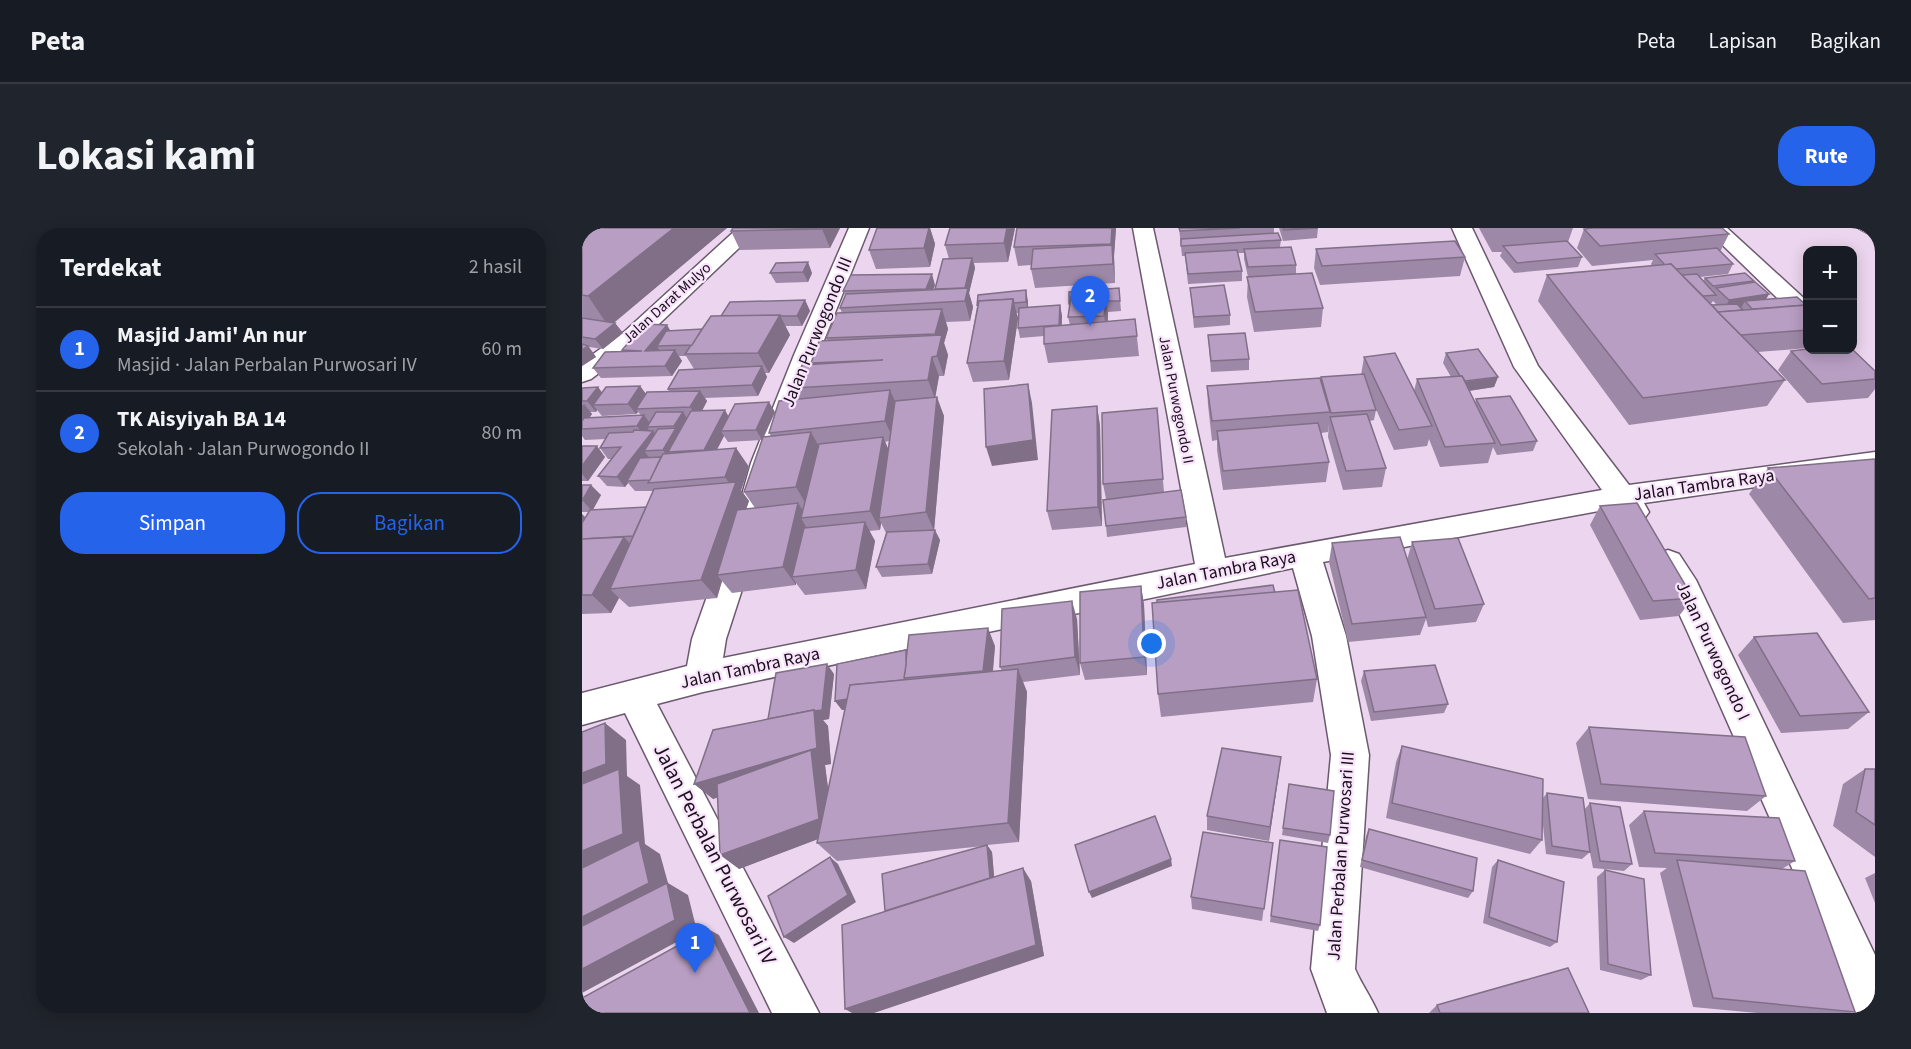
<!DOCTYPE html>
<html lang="id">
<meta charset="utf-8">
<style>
:root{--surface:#171b24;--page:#20242c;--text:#f1f3f6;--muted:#9ea1a6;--line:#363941;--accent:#2563eb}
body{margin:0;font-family:"Source Sans 3",sans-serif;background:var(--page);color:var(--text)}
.controls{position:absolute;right:18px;top:18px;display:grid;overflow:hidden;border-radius:12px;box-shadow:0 3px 15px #0003}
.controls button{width:54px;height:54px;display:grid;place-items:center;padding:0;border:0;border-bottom:2px solid var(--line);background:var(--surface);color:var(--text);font:30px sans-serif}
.you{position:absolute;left:570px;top:416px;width:21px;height:21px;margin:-15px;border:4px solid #fff;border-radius:50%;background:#1a73e8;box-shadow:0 0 0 9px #1a73e833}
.badge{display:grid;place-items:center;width:39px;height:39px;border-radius:50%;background:var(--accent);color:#fff;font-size:20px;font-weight:700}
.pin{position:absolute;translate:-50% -50px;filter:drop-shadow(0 2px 3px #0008)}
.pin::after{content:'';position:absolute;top:32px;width:21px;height:18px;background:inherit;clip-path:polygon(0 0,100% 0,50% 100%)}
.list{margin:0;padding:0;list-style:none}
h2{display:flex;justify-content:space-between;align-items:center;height:78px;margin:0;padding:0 24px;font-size:26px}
h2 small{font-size:20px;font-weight:400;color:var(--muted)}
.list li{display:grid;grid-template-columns:39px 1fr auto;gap:18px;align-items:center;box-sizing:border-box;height:84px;padding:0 24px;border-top:2px solid var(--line)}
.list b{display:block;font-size:22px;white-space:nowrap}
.list p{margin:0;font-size:20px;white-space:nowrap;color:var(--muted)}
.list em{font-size:20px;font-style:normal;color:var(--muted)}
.actions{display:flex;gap:12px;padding:18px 24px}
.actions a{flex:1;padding:14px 0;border:2px solid var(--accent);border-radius:24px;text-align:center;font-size:21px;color:var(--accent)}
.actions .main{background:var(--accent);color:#fff}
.map{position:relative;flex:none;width:1293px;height:785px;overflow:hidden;border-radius:24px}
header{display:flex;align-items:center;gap:36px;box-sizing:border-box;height:84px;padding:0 30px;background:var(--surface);border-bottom:2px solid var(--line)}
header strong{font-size:28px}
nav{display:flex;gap:33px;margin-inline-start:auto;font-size:21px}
.intro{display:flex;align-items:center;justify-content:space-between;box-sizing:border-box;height:144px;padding:0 36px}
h1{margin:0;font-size:42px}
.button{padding:15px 27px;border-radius:24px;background:var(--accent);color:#fff;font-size:21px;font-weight:700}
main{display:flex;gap:36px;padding:0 36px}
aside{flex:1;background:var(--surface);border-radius:24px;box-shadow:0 3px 15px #0003}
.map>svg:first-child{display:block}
</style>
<header>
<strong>Peta</strong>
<nav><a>Peta</a><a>Lapisan</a><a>Bagikan</a></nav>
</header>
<div class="intro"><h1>Lokasi kami</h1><a class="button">Rute</a></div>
<main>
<aside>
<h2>Terdekat<small>2 hasil</small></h2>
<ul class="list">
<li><span class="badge">1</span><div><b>Masjid Jami' An nur</b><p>Masjid · Jalan Perbalan Purwosari IV</p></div><em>60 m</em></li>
<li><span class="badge">2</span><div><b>TK Aisyiyah BA 14</b><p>Sekolah · Jalan Purwogondo II</p></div><em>80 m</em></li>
</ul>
<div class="actions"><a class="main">Simpan</a><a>Bagikan</a></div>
</aside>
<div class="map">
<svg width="1293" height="785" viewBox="0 0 1293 785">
<rect width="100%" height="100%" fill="#ecd6ef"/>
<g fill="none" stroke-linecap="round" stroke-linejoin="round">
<g stroke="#6c596f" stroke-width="3">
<g id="minor">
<polygon points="156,0 178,0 58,114 9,151 0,154 0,134 42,104"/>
<path d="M267,0H287L236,127L197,235L186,281L144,411L141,430L613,336L551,0H571L643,330L1020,262L932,139L870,0H890L956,138L1047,257L1293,224V242L1062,275L1067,284L1062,291C1047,296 1042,292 1033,280L741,334L764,408L787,527L773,741C780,757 789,769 796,785H745L729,741L749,527L730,408L711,340L121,464L75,476L237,785H190L43,485L0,497V465L105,438L110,411L156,281L169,235L212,127Z"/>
<polygon points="1123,0 1145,0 1226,74 1226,94 1218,92"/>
<polygon points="1086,322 1097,326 1114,352 1293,727 1293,785 1274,785 1106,405 1084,357 1070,334 1075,326"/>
</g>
</g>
<use href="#minor" fill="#fff" fill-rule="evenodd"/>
<g stroke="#5c505d" stroke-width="4.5">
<polyline id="rail" points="1278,0 1293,8"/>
</g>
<use href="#rail" stroke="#f9e3fc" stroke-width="3" stroke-dasharray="10" stroke-linecap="butt"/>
</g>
<g fill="#9e88a8" fill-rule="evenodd">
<polygon points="0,0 145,0 32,94 41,105 21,121 7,119 14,129 0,138"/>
<polygon points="258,0 248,20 158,22 149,3"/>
<polygon points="303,0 348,0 353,16 348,39 294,41 287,22"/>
<path d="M368,0H433L426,34L392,35L393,40L387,65L391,79L388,93L364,94L366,101L362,115L366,127L362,148H357L353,169L362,188L352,302L358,312L350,346L300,349L294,339L304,305L299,295L298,302L287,303L293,313L284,361L223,367L214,355V357L150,365L140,353L135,370L47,379L37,370L29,385L0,386V286L3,290L7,284H0V257L19,267L11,282L64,279L71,263H53L46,255L43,259L25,258L16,248L30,231H26L18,220L24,211L3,212L0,208V160L16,159L20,165L58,158L64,166L87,164L86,161L112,141L104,128H97L100,133L90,148L19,150L11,140L42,124L40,122L88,103L120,101L139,88L223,72L228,83L220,98H203L208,107L187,145H183L185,149L176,168L123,170L125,173L120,183L146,188L193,184L182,209L189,208L187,205L217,171L212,160L230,137L229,135L245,113L244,110L260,85L258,80L263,67L261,63L353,57L351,61H353L367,31L363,17ZM15,182L20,188L54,186L56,184L59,187L7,190L10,186L8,184H14ZM142,208L146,214L180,212L162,264L173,280H164L167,273L159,262L167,239L154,220L135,222ZM307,213L306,221L303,214Z"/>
<polygon points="534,0 532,28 533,55 453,60 449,41 449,37 436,38 432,19"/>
<polygon points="597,0 692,0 692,6 699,12 698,19 714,37 714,46 741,80 739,99 672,104 665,69 666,49 662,31 662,25 656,25 660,43 660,53 606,56 603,28 600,28"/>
<polygon points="697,0 736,0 735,10 701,13"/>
<polygon points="897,0 991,0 986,14 1000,29 996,39 932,45 918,28 920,24 910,24"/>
<path d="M1002,1L1147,6L1138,24L1151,36L1146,46L1118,49L1121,53L1123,50L1172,53L1171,55L1187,66L1184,71L1226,77V120L1176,124L1203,152L1185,178L1047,197L956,73L965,47L1070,38L1069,36L1071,32L1010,38L995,20ZM1131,73L1135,77H1130L1129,76Z"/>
<polygon points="734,21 883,29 878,48 738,57 732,40"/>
<polygon points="194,35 230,45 226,54 194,55 188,45"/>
<polygon points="537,60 539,83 526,84 526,94 553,91 557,128 466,135 462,116 462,108 438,110 436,100 437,85 434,85 436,90 427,152 391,154 385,135 395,79 446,73 446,80 478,77 480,88 480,97 488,97 486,89 487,79 487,76"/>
<polygon points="608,60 648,87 648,97 612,100"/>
<polygon points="626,107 667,131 667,142 629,144"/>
<polygon points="1209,123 1293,143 1293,161 1286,170 1225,175 1196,142"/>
<polygon points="864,125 916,149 912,159 887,163 893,175 894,171 955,213 951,223 915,227 911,219 906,235 858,239 847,211 845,218 812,222 793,179 794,182 792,192 788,193 804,240 800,259 761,262 746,209 747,195 746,204 739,205 747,234 744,254 641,262 635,222 635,212 630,213 626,177 625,158 739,152 739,149 779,147 782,129 832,163 835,151 869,149 861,135"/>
<polygon points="515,178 518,198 520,298 470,302 465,283"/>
<polygon points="575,180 582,264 604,289 604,299 525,309 524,298 524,271 521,256"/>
<polygon points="0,218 23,229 6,253 0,253"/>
<polygon points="1293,231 1293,392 1261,395 1167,266 1186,240"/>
<polygon points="1018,278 1111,370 1097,388 1058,392 1008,297"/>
<polygon points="830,314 902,376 894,394 846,399 844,391 838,407 766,414 747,334 750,315 825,332"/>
<polygon points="559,358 562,377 565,447 503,452 498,435"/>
<polygon points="693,365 735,451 731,474 579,489 576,466"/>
<polygon points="495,391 498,447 441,454 445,464 437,614 405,617 410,624 412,649 449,653 462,728 303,683 402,618 255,633 235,615 236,611 157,641 135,569 131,571 186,491 252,446 247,491 241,492 246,498 249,536 243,537 246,561 263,482 260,482 253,473 324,422 325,424 413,418 411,444 420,443 418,439"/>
<polygon points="1172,409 1287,484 1266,501 1199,505 1156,427"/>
<polygon points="782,443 866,476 862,485 789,493 779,453"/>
<polygon points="1007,499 1184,568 1165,583 1006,571 994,515"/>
<polygon points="820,518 961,570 965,565 1002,582 1008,575 1050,636 1042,643 1011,640 1006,614 1008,624 1000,631 964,626 960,588 960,612 948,626 804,590 814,534"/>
<polygon points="699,529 687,613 625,602 625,588"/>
<polygon points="1283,541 1293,541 1293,629 1251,598 1261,556"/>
<polygon points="707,556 748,607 746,615 700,607"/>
<polygon points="1062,583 1213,633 1200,641 1273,784 1268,785 1175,785 1111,779 1078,645 1085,640 1057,639 1047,597"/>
<polygon points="787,601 891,663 886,670 778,639 784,608"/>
<polygon points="698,612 738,697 736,703 688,694"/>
<polygon points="691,615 680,693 610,681 609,669"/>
<polygon points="916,632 975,714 968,719 901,695 910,639"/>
<polygon points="1023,642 1069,747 1059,752 1018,742 1015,649"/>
<polygon points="1293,645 1293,675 1283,650"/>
<polygon points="855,777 1007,785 847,785"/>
</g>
<g fill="#816f88">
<polygon points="92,0 145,0 27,99 6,68"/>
<polygon points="241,0 258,0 248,20 240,1"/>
<polygon points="347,0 348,0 353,16 348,39 342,20"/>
<polygon points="425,0 433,0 426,34 422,15"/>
<polygon points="530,0 534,0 532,28 533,55 529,16"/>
<polygon points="390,30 393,40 387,65 391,79 388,93 383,73 383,60"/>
<polygon points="226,34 230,45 226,54 221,44"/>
<polygon points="350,46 353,57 348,72 344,61"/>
<polygon points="444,62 446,73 446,84 444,74"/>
<polygon points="1187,66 1181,76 1163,73 1159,80 1142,82 1147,72"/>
<polygon points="524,68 526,87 525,108 522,88"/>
<polygon points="431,71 436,90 427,152 422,133"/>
<polygon points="223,72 228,83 220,98 215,88"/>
<polygon points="478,77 480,88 479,107 477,97"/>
<polygon points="360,81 366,101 362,115 366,127 362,148 355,128 357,119 353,106"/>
<polygon points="198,87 208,107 187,145 176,125"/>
<polygon points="33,95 41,105 21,121 13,111"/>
<polygon points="85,97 91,107 75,118 78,123 63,123"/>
<polygon points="6,118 14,129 0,138 0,122"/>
<polygon points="93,122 100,133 90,148 83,138"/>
<polygon points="350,129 357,148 353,171 346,152"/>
<polygon points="180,138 185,149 176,168 170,157"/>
<polygon points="916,149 912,159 879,164 882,154"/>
<polygon points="446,156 450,175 456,232 410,238 404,219"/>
<polygon points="58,158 66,169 54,181 56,184 54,186 46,176"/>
<polygon points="16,159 24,170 11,177 15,182 14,184 5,173"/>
<polygon points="308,162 317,182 312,213 303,193"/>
<polygon points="118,163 125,173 116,190 108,179"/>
<polygon points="355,169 362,188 352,303 344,284"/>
<polygon points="187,174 193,184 180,212 174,202"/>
<polygon points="2,176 10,186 0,201 0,178"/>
<polygon points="515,178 518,198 520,298 516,279"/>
<polygon points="143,182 149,193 139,203 142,208 129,232 122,222"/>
<polygon points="101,184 108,195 86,224 91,229 88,233 81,222 94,201 92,198"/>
<polygon points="62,187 70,198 65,199 67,202 63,209 55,198"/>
<polygon points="71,203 79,214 62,223 67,229 45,253 46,255 43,259 35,249"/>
<polygon points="229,204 240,224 225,278 214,259"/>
<polygon points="301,209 310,229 297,290 299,295 298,302 288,283"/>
<polygon points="15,218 23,229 6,253 0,246 0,238"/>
<polygon points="154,220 167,239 159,262 167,273 143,346 135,347 140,353 135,370 119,352 151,261 143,249"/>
<polygon points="9,257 19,267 10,283 1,273"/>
<polygon points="216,275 226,290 219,290 226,302 210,349 214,355 214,357 201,339"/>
<polygon points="0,286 5,291 0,301"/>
<polygon points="283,294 293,313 284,361 274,342"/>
<polygon points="353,302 358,312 350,346 346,336"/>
<polygon points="42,309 59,328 28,361 37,370 29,385 10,367"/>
<polygon points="559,358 562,377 565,447 562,429"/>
<polygon points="490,373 495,391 498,447 493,429"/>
<polygon points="406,400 413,418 409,461 401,443"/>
<polygon points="245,436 252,446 247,491 241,492 246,498 249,536 243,537 252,605 157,641 138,627 231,541 131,571 112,556 194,500"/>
<polygon points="436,441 445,464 437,614 426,595"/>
<polygon points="324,458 329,467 260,482 253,473"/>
<polygon points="23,495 44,512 45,548 58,557 63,616 78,626 86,655 106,667 115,703 0,765 0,545"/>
<polygon points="699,529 697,545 687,613 688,599"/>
<polygon points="405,617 410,624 413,659 310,689"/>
<polygon points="248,629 256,636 274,674 212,715 202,709"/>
<polygon points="589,631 590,638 510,670 507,664"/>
<polygon points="441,640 449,653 462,728 292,785 270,785 263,781"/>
<polygon points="126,701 137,707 177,785 168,785"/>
</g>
<g fill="#b89ec3" stroke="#816f88" stroke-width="1.5">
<polygon points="0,0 92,0 6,68 0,67"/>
<polygon points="151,0 241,0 240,1 149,3"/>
<polygon points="295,0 347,0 342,20 287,22"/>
<polygon points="368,0 425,0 422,15 363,17"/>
<polygon points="435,0 530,0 529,16 432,19"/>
<polygon points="597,0 658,0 598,3"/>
<polygon points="701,0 736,0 702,2"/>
<polygon points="1011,0 1140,0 1147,6 1018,18 1002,1"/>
<polygon points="696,5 699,12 599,18 599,11"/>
<polygon points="873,13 883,29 740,38 734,21"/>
<polygon points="985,13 1000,29 935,35 921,18"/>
<polygon points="530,17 531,36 449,41 451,21"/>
<polygon points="709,19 714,37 666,39 662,21"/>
<polygon points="1135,20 1151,36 1094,41 1089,36 1083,37 1073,26"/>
<polygon points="655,22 660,43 606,46 603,25"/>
<polygon points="390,30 383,60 353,61 361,31"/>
<polygon points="226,34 221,44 188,45 194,35"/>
<polygon points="1089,36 1203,152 1061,170 965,47"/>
<polygon points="730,45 741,80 673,84 665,49"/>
<polygon points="1163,45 1172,53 1131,58 1123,50"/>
<polygon points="350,46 344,61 261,63 269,47"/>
<polygon points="1115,46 1134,67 1121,68 1100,47"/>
<polygon points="1173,54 1187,66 1147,72 1134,60"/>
<polygon points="642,57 648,87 612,89 608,60"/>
<polygon points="386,60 383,73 258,80 264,66"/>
<polygon points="537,60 538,73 525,73 524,68 489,69 488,76 487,76 487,64"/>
<polygon points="444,62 444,74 432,75 431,71 397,73 395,78 396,67"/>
<polygon points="524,68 522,88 486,89 489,69"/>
<polygon points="1215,69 1224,77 1170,81 1163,73"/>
<polygon points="431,71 422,133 385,135 397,73"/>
<polygon points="223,72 215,88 139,88 148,74"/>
<polygon points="1155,76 1161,82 1136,84 1130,77"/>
<polygon points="478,77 477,97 436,100 437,80"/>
<polygon points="1226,77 1226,102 1159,107 1136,84"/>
<polygon points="360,81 353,106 244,110 255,85"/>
<polygon points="198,87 176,125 103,126 129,88"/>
<polygon points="0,90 33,95 13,111 0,109"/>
<polygon points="553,91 555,108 462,116 462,99"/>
<polygon points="62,96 85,97 63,123 93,122 83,138 11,140 23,124 60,123 40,122"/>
<polygon points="120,101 110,117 75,118 84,103"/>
<polygon points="663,105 667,131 629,133 626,107"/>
<polygon points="360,107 355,128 350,129 346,152 212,160 220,137 301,132 229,135 237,113"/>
<polygon points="0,116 6,118 0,122"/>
<polygon points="896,121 916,149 883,153 880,148 878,148 864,125"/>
<polygon points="1226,121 1270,122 1270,121 1293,143 1293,151 1240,156 1209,123"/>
<polygon points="813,125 850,198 817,202 782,129"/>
<polygon points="180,138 170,157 86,161 97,142"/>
<polygon points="782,146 794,182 749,185 739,149"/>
<polygon points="880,148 913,215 863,219 835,151"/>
<polygon points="738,150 748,184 630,193 625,158"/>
<polygon points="446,156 451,212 404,219 402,161"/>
<polygon points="58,158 46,176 11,177 24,159"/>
<polygon points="16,159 5,173 0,173 0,160"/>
<polygon points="308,162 303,193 187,205 197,173"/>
<polygon points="118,163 108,179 54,181 65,164"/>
<polygon points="928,168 955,213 919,217 894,171"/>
<polygon points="355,169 344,284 297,290 313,173"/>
<polygon points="187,174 174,202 139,203 153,176"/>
<polygon points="515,178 516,279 465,283 470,182"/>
<polygon points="575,180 581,251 521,256 520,185"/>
<polygon points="143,182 122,222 86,224 109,183"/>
<polygon points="74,184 101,184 92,198 65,199"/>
<polygon points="785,186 804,240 764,243 748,189"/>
<polygon points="62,187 55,198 0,201 0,193 2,190"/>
<polygon points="736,195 747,234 641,243 635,203"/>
<polygon points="94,200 81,222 62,223 76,201"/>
<polygon points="52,202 71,203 35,249 16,248 39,219 18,220 27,205 51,204"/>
<polygon points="229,204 214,259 162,264 181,209"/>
<polygon points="301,209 288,283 219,290 237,216"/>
<polygon points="0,218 15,218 0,238"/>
<polygon points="154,220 143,249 66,255 81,226"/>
<polygon points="79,229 68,252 45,253 58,230"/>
<polygon points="1293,231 1293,370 1287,371 1186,240"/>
<polygon points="154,254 119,352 28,361 72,261"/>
<polygon points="0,257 9,257 0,273"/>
<polygon points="599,262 604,289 524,298 521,272"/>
<polygon points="216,275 201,339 135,347 155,282"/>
<polygon points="1055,275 1111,370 1071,373 1018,278"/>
<polygon points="64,279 51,308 0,311 0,295 8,282"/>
<polygon points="283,294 274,342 210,349 222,300"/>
<polygon points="353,302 346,336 294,339 305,304"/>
<polygon points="42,309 10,367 0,367 0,311"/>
<polygon points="818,309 844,389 770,396 750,315"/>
<polygon points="876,310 902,376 853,381 830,314"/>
<polygon points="691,357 693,365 575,375 575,372"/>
<polygon points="559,358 562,429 498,435 498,364"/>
<polygon points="716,362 735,451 576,466 570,375"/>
<polygon points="490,373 493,429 418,439 420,381"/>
<polygon points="406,400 401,443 322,450 327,407"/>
<polygon points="1235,405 1287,484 1218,488 1172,409"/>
<polygon points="324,422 324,437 322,450 323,452 268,457 266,471 253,473 255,436"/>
<polygon points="245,436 240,482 232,483 232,482 186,491 194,445"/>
<polygon points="853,437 866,476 792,484 782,443"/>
<polygon points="436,441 426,595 235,615 268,457"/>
<polygon points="232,482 235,520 112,556 131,502"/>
<polygon points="23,495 24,536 0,545 0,504"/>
<polygon points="1007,499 1163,509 1184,568 1019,556"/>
<polygon points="820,518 961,551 960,612 810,575"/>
<polygon points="640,520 699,529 688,599 625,588"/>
<polygon points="229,522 237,591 138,627 135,556"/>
<polygon points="37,541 41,606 0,623 0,556"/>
<polygon points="1283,541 1293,541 1293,597 1274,584"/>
<polygon points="707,556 752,563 748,607 701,600"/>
<polygon points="965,565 1001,570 1008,624 970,618"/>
<polygon points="1008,575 1038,579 1050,636 1018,633"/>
<polygon points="1062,583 1197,590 1213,633 1073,625"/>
<polygon points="573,588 589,631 507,664 493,617"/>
<polygon points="787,601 895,630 891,663 780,632"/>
<polygon points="621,604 691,615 682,681 609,669"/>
<polygon points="57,612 67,655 0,689 0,640"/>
<polygon points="698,612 745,619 738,697 689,688"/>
<polygon points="405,617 408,650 303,683 300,646"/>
<polygon points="248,629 266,667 202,709 186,668"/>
<polygon points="916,632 982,654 975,714 907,689"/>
<polygon points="1095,632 1223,643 1273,784 1131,770"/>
<polygon points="441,640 454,717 263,781 260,697"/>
<polygon points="1023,642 1062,651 1069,747 1026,736"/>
<polygon points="85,655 93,692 0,741 0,698"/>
<polygon points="126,701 168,785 0,785 0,770"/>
<polygon points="986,740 1007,785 858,785 855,777"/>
</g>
<g text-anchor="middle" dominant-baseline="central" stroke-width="4.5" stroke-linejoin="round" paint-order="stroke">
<g font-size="15" fill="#171018" stroke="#f9e3fc">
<text transform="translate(85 75) rotate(-42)">Jalan Darat Mulyo</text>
<text transform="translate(594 172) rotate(79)">Jalan Purwogondo II</text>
</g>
<g font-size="18" fill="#171018" stroke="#f9e3fc">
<text transform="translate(235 104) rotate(-68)">Jalan Purwogondo III</text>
<text transform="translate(1122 257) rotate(-8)">Jalan Tambra Raya</text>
<text transform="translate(644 342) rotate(-11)">Jalan Tambra Raya</text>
<text transform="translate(1131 423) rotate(65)">Jalan Purwogondo I</text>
<text transform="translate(168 440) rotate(-12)">Jalan Tambra Raya</text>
<text transform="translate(759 628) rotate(-86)">Jalan Perbalan Purwosari III</text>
</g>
<g font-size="21" fill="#171018" stroke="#f9e3fc">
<text transform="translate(133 626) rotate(63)">Jalan Perbalan Purwosari IV</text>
</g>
</g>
</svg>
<div class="controls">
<button>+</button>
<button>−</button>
</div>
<div class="you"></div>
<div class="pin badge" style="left:113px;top:745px">1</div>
<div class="pin badge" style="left:508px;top:98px">2</div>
</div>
</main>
